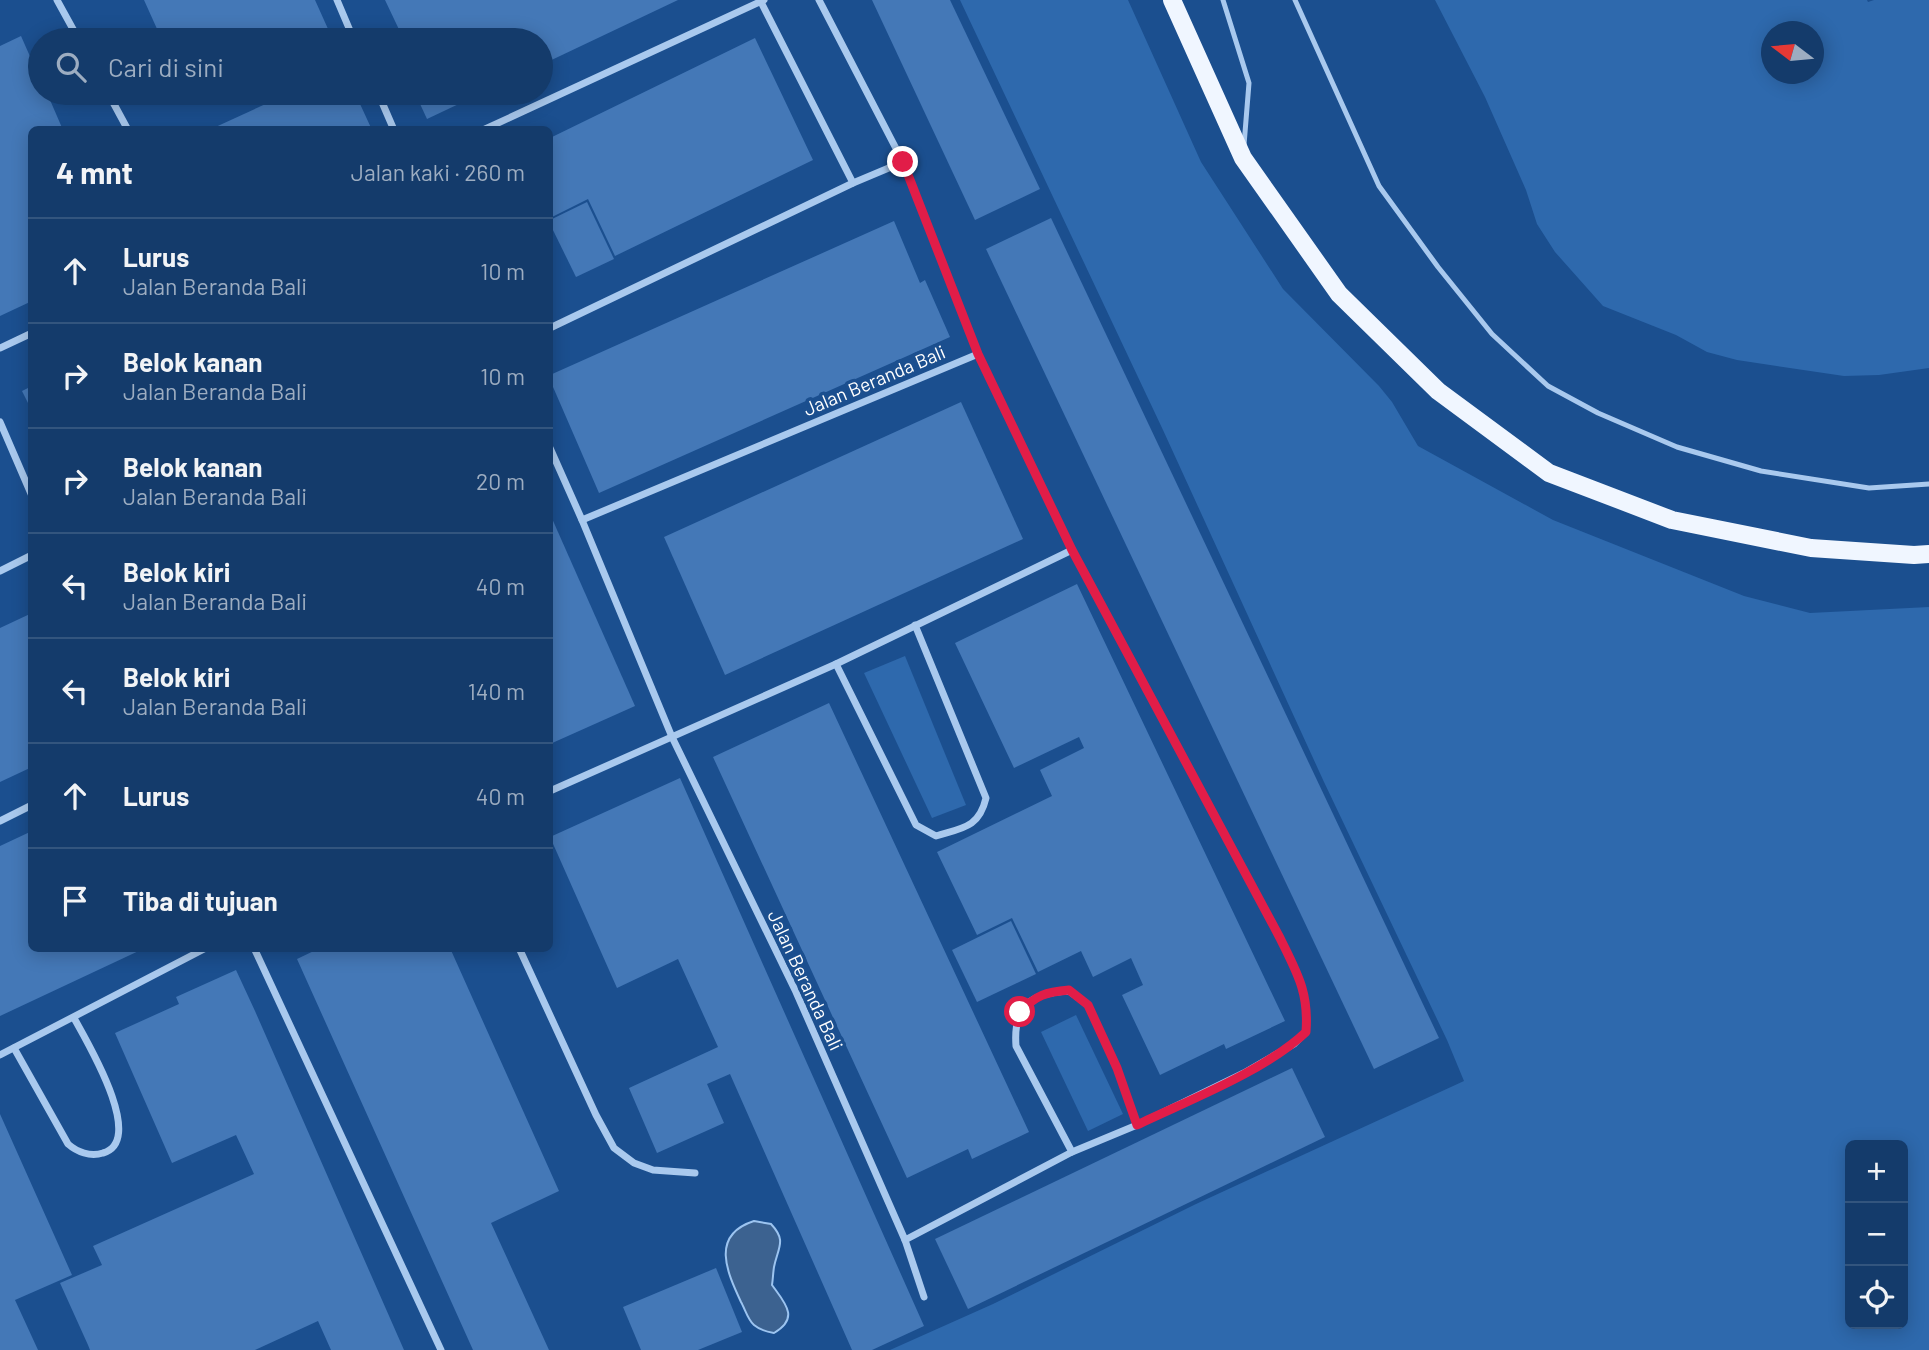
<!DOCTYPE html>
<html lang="id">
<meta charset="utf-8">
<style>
:root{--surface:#143b6b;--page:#1d4271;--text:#f1f3f6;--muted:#9dadc1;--line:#33557e}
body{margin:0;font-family:Barlow,sans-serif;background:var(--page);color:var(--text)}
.controls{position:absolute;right:21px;bottom:21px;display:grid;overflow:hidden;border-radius:10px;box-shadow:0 4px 18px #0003}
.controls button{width:63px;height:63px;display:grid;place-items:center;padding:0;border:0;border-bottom:2px solid var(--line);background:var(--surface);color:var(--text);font:35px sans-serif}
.compass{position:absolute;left:1761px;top:21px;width:63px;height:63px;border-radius:50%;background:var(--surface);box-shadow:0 4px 18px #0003;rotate:286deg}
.stop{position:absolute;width:21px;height:21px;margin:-16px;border:5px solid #e11d48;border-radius:50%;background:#fff}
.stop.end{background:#e11d48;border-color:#fff;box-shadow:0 2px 7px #0008}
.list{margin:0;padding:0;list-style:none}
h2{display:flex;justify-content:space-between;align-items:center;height:91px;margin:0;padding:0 28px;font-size:30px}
h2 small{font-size:23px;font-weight:400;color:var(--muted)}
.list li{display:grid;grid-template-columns:46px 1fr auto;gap:21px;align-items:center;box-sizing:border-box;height:105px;padding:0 28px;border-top:2px solid var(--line)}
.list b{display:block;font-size:26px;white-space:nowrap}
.list p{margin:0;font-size:23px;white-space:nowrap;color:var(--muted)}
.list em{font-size:23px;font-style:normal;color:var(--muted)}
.icon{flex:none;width:38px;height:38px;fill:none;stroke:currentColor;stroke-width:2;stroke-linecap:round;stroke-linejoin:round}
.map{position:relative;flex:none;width:1929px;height:1350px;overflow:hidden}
.search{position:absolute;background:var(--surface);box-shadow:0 4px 18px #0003;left:28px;top:28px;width:525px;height:77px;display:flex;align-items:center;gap:18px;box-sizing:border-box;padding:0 24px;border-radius:38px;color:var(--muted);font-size:26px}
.panel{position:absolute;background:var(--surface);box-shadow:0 4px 18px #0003;left:28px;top:126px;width:525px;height:826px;border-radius:10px}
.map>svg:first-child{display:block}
</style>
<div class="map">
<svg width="1929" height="1350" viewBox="0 0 1929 1350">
<rect width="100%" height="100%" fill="#1b4f8f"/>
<g fill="#2e69ad" fill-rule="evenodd">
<path d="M960,0H1128L1201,162L1283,289L1379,386L1392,402L1418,446L1553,520L1744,596L1810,613L1929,607V1350H890L993,1304L1196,1204L1464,1081L1447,1040L1324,782L1163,430ZM1903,1145V1324H1850V1145Z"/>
<path d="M1435,0H1867L1868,2L1874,0H1929V368L1879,375L1844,376L1737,360L1707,352L1676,335L1603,306L1555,252L1537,224L1526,190L1485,97ZM1772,32H1814V74H1772Z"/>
<polygon points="905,656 966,805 932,818 864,673"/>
<polygon points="1076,1015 1123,1114 1088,1131 1041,1032"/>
</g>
<path fill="#3c6290" stroke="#9cc4f0" stroke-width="2" d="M754,1221L771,1224C787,1241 778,1247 774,1267C773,1273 773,1279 772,1285C785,1303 800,1318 774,1333C768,1332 760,1330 754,1325C748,1320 745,1309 741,1302C727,1272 710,1235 754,1221Z"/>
<g fill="#4478b7">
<polygon points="144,0 315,0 333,40 243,40 237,28 209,40 162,40"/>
<polygon points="385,0 678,0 541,65 541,40 404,40"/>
<polygon points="872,0 950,0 1040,189 975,220"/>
<polygon points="21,36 40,79 40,93 47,93 63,130 32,130 32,301 0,316 0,46"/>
<polygon points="755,38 813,160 615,256 588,199 550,218 550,138"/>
<polygon points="266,93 355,93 372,130 209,130 270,102"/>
<polygon points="415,93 482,93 427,119"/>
<polygon points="587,202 614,259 576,277 550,224 550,220"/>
<polygon points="1051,218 1439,1038 1374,1069 986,249"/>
<polygon points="894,221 920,283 925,280 950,337 599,493 550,380 550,375"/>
<polygon points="32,386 32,411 22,391"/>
<polygon points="961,402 1023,539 725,675 664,537"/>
<polygon points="550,514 635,706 550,744"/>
<polygon points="1077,584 1285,1021 1226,1049 1224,1044 1160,1075 1122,995 1143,985 1131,958 1093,977 1081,951 1038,972 1012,918 977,935 937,852 1052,796 1040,770 1084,748 1079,737 1014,768 955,643"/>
<polygon points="32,613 32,767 0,782 0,628"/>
<polygon points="829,703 1029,1132 972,1159 968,1149 907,1178 713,757"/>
<polygon points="680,778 924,1326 872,1350 852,1350 730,1074 707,1084 724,1123 657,1153 629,1088 718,1047 678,959 617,988 550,837"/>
<polygon points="32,831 32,948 145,948 0,1016 0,846"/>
<polygon points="1011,921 1036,974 977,1002 952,950"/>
<polygon points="320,948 450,948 559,1191 491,1223 549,1350 473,1350 297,959"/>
<polygon points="236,970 255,1011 404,1350 331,1350 318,1321 255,1350 90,1350 88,1345 60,1283 102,1265 93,1246 254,1174 236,1135 172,1163 115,1033 179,1004 176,997"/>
<polygon points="1292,1068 1325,1137 968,1309 935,1239"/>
<polygon points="0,1114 72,1275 15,1300 38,1350 0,1350"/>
<polygon points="716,1268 742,1332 698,1350 641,1350 623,1307"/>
</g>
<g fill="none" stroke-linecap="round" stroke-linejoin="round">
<g stroke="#a9c9ee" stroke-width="5">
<polyline points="1223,0 1249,83 1244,145"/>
<polyline points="1295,0 1379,186 1438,267 1492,334 1548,386 1598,413 1677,447 1761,471 1869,488 1929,484"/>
</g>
<g stroke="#a9c9ee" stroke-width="7">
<polyline points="57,0 79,40"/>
<polyline points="337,0 354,40"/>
<polyline points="819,0 903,162 978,354"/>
<polyline points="761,2 853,183"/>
<polyline points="108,93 128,130"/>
<polyline points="378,93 394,130"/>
<polyline points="483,130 764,0"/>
<polyline points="550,328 853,183 903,162"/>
<polyline points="0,348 32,333"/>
<polyline points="0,422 32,496"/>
<polyline points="550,448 582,520 672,737 796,992 905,1240 924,1297"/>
<path d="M582,520L978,354L1072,550L1280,938C1297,973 1309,992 1306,1032L1294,1044L1244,1073L1137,1125L1072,1152L905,1240"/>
<polyline points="0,571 32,555"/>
<path d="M836,664L916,825L936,836C962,828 979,828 986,798L915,625"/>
<polyline points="550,791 836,664 1072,550"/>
<polyline points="0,821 32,805"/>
<polyline points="254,948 441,1350"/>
<polyline points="519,948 596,1115 614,1148 634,1163 653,1170 695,1173"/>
<path d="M14,1048L68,1144C77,1152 90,1157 103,1153C147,1141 86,1040 74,1018"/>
<polyline points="0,1055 206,948"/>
<path d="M1072,1152L1016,1046C1013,1006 1030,993 1069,991L1088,1005L1117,1068L1137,1125"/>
</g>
<polyline stroke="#f0f6ff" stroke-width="18" points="1172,0 1243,158 1339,294 1438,391 1549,473 1672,520 1811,548 1914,555 1929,554"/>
</g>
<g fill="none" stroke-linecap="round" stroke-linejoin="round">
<path stroke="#e11d48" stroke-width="9" d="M903,162L978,354L1072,550L1280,938C1297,973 1309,992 1306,1032C1265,1071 1189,1100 1137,1125L1117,1068L1088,1005L1069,990C1046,992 1036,995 1020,1012"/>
</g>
<g text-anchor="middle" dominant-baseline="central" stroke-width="7" stroke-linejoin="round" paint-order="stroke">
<g font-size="19" fill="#fff" stroke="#1b4f8f">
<text transform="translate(874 380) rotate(-23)">Jalan Beranda Bali</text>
<text transform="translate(806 980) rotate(65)">Jalan Beranda Bali</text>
</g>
</g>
</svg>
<div class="controls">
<button>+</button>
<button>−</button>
<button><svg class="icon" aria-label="locate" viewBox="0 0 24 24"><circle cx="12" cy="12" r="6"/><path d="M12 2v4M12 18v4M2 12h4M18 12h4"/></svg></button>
</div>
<svg class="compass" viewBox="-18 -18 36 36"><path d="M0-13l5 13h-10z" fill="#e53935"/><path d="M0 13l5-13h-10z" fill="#9dadc1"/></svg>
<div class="stop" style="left:1020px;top:1012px"></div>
<div class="stop end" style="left:903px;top:162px"></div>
<div class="search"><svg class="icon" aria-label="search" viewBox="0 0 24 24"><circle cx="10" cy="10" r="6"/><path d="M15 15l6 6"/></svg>Cari di sini</div>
<section class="panel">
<h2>4 mnt<small>Jalan kaki · 260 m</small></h2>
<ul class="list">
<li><svg class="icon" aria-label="ahead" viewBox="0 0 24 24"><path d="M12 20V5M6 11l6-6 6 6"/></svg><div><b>Lurus</b><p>Jalan Beranda Bali</p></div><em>10 m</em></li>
<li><svg class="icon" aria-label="right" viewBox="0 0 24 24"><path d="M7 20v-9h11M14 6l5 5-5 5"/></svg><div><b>Belok kanan</b><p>Jalan Beranda Bali</p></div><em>10 m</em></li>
<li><svg class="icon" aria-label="right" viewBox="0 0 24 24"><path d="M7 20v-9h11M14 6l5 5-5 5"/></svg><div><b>Belok kanan</b><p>Jalan Beranda Bali</p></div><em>20 m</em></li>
<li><svg class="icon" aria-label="left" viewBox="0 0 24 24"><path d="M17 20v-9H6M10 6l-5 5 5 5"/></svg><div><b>Belok kiri</b><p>Jalan Beranda Bali</p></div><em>40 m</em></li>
<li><svg class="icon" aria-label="left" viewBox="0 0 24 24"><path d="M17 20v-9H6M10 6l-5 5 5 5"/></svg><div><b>Belok kiri</b><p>Jalan Beranda Bali</p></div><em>140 m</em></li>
<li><svg class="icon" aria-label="ahead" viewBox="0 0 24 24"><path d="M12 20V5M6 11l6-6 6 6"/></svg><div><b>Lurus</b></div><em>40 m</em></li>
<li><svg class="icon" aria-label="arrive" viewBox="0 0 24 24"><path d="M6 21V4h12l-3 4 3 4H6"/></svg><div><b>Tiba di tujuan</b></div></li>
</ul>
</section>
</div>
